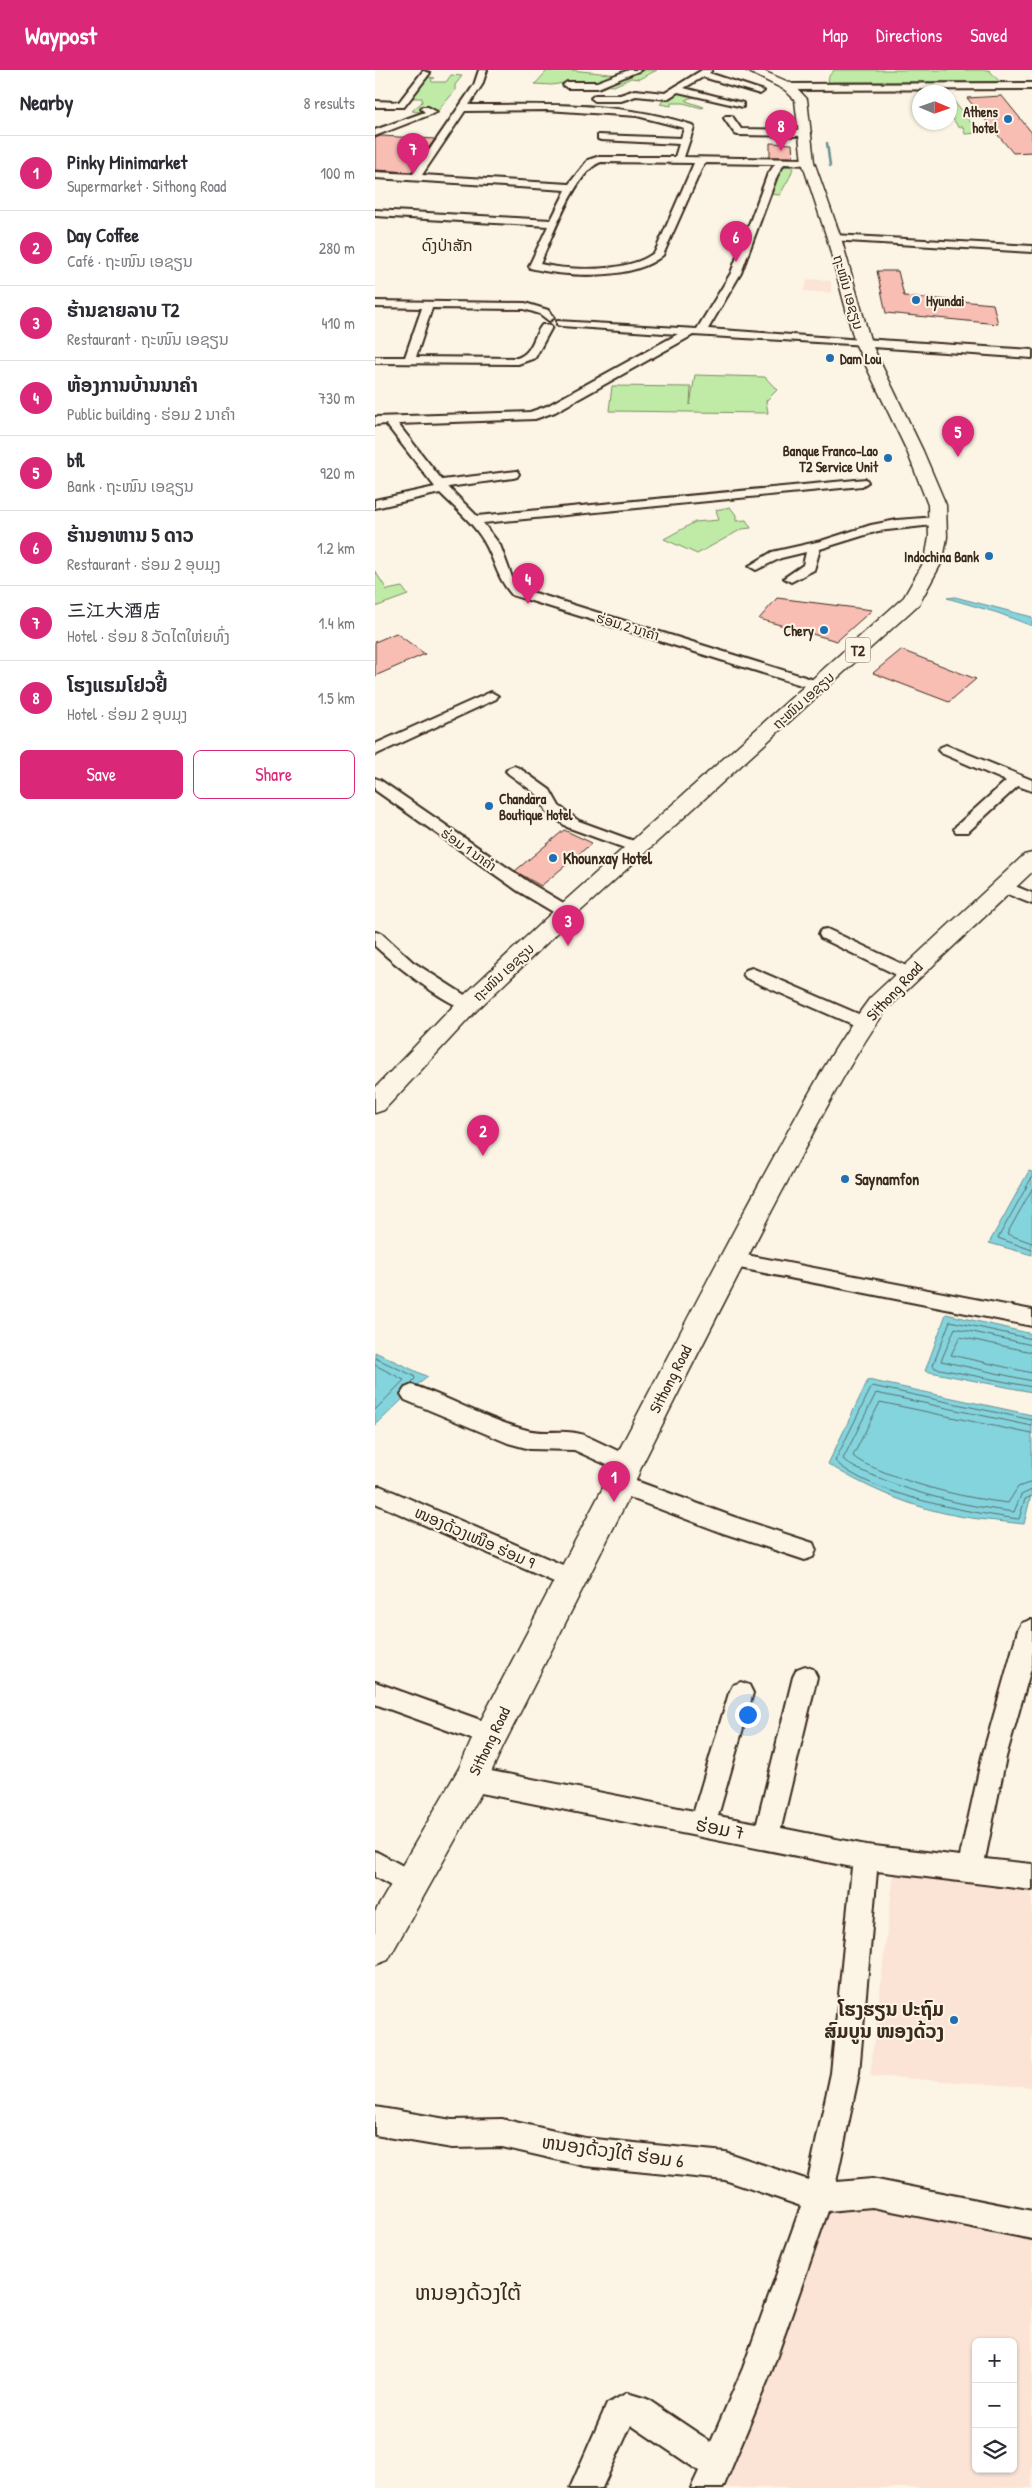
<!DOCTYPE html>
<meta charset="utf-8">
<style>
:root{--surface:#fff;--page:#f2f2f3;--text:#2b2b33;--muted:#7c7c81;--line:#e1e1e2;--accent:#db2777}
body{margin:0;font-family:"Patrick Hand","LXGW WenKai TC","Noto Sans Lao",sans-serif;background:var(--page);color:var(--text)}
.controls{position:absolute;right:15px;bottom:15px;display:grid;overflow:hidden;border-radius:8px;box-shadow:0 1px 4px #0004}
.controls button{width:45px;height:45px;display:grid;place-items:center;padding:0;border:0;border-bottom:1px solid var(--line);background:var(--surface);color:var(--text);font:25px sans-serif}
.compass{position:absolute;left:537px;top:15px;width:45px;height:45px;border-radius:50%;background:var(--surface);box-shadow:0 1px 4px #0004;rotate:92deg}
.you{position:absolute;left:372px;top:1644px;width:18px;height:18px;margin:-12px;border:4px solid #fff;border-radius:50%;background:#1a73e8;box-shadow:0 0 0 8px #1a73e833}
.badge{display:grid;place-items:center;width:32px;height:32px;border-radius:50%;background:var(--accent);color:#fff;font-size:16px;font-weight:700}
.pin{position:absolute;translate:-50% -41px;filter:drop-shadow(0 1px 2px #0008)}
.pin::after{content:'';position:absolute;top:26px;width:18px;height:15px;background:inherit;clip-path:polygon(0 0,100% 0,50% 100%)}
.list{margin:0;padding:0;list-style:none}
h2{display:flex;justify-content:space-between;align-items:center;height:65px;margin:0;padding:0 20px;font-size:21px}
h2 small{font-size:16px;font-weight:400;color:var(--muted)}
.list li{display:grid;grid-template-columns:32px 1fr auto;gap:15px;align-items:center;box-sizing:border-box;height:75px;padding:0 20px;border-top:1px solid var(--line)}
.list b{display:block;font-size:19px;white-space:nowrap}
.list p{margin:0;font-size:16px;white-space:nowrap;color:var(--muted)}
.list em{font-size:16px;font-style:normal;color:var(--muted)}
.actions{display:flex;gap:10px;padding:15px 20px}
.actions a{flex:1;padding:11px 0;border:1px solid var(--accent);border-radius:8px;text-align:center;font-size:18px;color:var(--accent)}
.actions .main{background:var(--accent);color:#fff}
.icon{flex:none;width:28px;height:28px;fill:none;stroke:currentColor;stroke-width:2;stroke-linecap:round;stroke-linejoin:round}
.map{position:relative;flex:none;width:657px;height:2418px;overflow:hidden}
header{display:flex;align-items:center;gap:30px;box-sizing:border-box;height:70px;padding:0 25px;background:var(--accent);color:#fff}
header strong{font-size:24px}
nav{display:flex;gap:28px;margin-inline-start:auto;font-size:18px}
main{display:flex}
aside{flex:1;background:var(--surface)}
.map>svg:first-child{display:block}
</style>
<header>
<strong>Waypost</strong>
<nav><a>Map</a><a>Directions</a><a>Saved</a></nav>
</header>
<main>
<aside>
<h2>Nearby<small>8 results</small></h2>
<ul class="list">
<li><span class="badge">1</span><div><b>Pinky Minimarket</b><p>Supermarket · Sithong Road</p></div><em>100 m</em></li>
<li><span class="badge">2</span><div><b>Day Coffee</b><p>Café · ຖະໜົນ ເອຊຽນ</p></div><em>280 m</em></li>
<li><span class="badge">3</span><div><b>ຮ້ານຂາຍລາບ T2</b><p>Restaurant · ຖະໜົນ ເອຊຽນ</p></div><em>410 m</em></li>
<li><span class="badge">4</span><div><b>ຫ້ອງການບ້ານນາຄໍາ</b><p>Public building · ຮ່ອມ 2 ນາຄຳ</p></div><em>730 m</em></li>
<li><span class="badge">5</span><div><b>bfl</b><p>Bank · ຖະໜົນ ເອຊຽນ</p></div><em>920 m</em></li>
<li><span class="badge">6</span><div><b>ຮ້ານອາຫານ 5 ດາວ</b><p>Restaurant · ຮ່ອມ 2 ອຸບມຸງ</p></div><em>1.2 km</em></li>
<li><span class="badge">7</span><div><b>三江大酒店</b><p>Hotel · ຮ່ອມ 8 ວັດໄຕໃຫ່ຍທົ່ງ</p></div><em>1.4 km</em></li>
<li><span class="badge">8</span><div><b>ໂຮງແຮມໂຢວຢີ້</b><p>Hotel · ຮ່ອມ 2 ອຸບມຸງ</p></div><em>1.5 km</em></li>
</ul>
<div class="actions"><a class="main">Save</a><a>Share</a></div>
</aside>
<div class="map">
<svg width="657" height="2418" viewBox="0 0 657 2418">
<rect width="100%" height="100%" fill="#fcf5e5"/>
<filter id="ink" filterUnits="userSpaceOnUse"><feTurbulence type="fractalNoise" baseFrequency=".02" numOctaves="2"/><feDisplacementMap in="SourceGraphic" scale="10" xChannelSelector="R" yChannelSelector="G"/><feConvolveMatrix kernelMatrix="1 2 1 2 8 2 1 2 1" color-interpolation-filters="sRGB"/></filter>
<g filter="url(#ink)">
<g fill="#fbe4d6" fill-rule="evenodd">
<polygon points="433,209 456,211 456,223 428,221"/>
<polygon points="519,1801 657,1819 657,2017 495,2006"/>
<path d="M492,2128L657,2170V2418H351L453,2137ZM601,2272H638V2399H601Z"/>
</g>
<g fill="#bfeba7" stroke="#7d8a62">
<polygon points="196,0 244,5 249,0 282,0 264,9 256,8 239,16 195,12 177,15 160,14 172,1"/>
<polygon points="459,0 614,0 625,12 453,12 454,6"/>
<polygon points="76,5 87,6 80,15 80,21 60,44 37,41 47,32 47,28 36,28 52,7 60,8 56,9 57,12 71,12"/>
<polygon points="304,21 334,29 319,27 312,29 311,31 329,37 327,38 308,33 296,33 296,36 285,34 291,28"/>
<polygon points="574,25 577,29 604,63 590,64 588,57 583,57 575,44"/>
<path d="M412,96L418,97C417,106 409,116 405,125L394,124C398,115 402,100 412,96Z"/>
<polygon points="320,305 390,307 402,320 391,331 393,343 234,341 237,316 316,317 315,335"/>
<polygon points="355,437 361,445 361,451 371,450 376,458 367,459 322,484 289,469 320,452 344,450 341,440"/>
<polygon points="0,501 12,520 27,517 33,525 0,537"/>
</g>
<g fill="#84d4de" stroke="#679091">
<polygon points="580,527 657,547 657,556 623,543 572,528"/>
<polygon points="654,1101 657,1102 657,1185 614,1173"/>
<polygon points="571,1244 657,1264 657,1322 550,1301"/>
<polygon points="0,1282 53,1307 42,1315 0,1356"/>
<path d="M493,1310L657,1345V1421L649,1454C623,1451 595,1449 569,1443C529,1434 488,1416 453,1394Z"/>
</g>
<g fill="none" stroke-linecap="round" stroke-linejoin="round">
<g stroke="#586e6b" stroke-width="1">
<polyline points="657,1107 623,1168 657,1180"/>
<polyline points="657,1119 632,1164 657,1173"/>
<polyline points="657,1269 575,1251 558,1295 560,1298 657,1317"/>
<polyline points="657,1275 580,1258 566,1291 657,1311"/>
<polyline points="657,1282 585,1267 576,1285 657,1303"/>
<polyline points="0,1288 39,1306 40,1309 34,1315"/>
<polyline points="0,1295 29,1310 0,1340"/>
<path d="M657,1350L497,1316L460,1391C495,1425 596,1443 644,1449L650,1429L657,1426"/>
<path d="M657,1356L501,1323L468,1389C477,1398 490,1402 502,1407C546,1426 591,1436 639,1442L646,1425L657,1420"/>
<path d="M657,1364L505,1332L478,1386C487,1394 498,1397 509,1402C549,1418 590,1428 633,1433L643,1417L657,1412"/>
</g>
<polyline stroke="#679091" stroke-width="2.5" points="452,73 455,96"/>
</g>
<g fill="#f9beb3" stroke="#3b2a1e">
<polygon points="627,26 657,63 657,82 638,83 592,28"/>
<polygon points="6,66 60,69 36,102 0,100 0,68"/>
<polygon points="395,73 417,74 418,87 395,87"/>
<polygon points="502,201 523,201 529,226 618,234 623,254 511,243"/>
<polygon points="402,528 497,540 462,571 384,549"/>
<polygon points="21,563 50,584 0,606 0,572"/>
<polygon points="526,580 601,609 574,632 498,603"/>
<polygon points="189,760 217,773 166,816 140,801"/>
</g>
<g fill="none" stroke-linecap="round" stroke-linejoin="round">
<g stroke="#3b2a1e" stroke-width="4">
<g id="minor">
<path d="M104,0H112L107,15L94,35C169,35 245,31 317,55L319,57L309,87L433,89L438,92L433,95L409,94L402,106L366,203L333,259L488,270L492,271V275L318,265L180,342L160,349L23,354L67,410L142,401L144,404L142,407L138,408L73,417L102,446L491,409L493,412L487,416L108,453L125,475L138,510L147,519L449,613L451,616L449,619H439L137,525C123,509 121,495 112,477C102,456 81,439 65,423L0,438V430L60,417L11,354L0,355V347L155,342L172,336L303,264L186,256L182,255V251L322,259L356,203L392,106L400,94L329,93L288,185C258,211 192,207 155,198L154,196L173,156L0,146V140L176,150L191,120L0,108V102L38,104L99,15ZM172,40L262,46L309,58L306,68L223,65V69L226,70L304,74L300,87H222L213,90L194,114L47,105L90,41ZM226,92L319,93L280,182C255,203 196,201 165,194C176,170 201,100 226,92Z"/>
<polygon points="254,0 266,0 223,18 192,18 188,15 192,12 222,12"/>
<polygon points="327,0 337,0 334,3 389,21 385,24 328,7 309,18 368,33 368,37 303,22 292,29 261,26 246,31 220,31 216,28 220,25 245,25 260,20 290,23"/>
<polygon points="48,1 55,3 29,37 0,37 0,31 24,32"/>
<polygon points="657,13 657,19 414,20 410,17 414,14"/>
<polygon points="47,37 53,37 62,42 0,66 0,60 50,42 46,39"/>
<polygon points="351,46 357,46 366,59 431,60 436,63 431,66 363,65 360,64 349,48"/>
<polygon points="459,165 657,176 657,182 455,170 455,166"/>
<path d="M0,231L150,233L173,240L179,248L174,251L165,244L149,239L57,238L41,287L142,288C158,283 158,266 167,255H175L177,257L160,288L143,294L0,293V287H30L47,238L0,237Z"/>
<polygon points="562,447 567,448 568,451 567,454 503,461 445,479 439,500 416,512 409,508 428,495 431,482 406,488 381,500 374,496 397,482 446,471 496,455 522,450"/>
<polygon points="116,622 123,626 121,629 0,685 0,674"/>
<polygon points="571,675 657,710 657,721 643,716 593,762 581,762 579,759 581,756 631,711 566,683 563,680 566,677"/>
<polygon points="139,696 144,698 175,720 184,736 204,751 267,774 269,777 267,780 255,780 192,757 172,742 164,726 134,704 131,701 134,698"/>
<polygon points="0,708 5,710 155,813 197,838 199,842 197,846 185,846 143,821 0,720"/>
<polygon points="628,811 657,823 657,834 622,820 620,816 622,812"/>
<polygon points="452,859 540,900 543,904 540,908 528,908 446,868 444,864 446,860"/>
<path d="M0,862L6,863L38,892L99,931L102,935L99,939C80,944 16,891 0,876Z"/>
<polygon points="377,898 495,949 498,953 495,957 483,957 371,908 368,904 371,900"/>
<polygon points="356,1182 657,1240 657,1256 349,1195 346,1190 349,1185"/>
<path d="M37,1315C76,1328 112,1350 152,1360C170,1365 190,1358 209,1365L260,1389L263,1395L260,1401L252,1404L199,1380L155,1379L133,1373L30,1330L26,1324L30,1318Z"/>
<polygon points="245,1405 359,1447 438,1473 441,1480 438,1487 430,1490 348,1463 237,1421 234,1414 237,1407"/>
<polygon points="5,1416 204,1502 207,1509 204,1516 196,1519 188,1516 0,1433 0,1417"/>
<polygon points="655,1550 657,1550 657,1595 631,1687 610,1789 657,1794 657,1820 502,1801 484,2003 461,2112 497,2109 657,2141 657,2169 497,2137 453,2141 397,2300 348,2418 316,2418 324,2401 256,2355 227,2418 195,2418 232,2334 252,2323 272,2329 336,2372 368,2298 426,2136 350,2110 210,2096 127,2077 77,2078 0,2065 0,2037 77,2050 127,2049 210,2068 350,2082 433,2110 456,2003 477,1797 96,1721 87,1717 84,1709 87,1701 96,1697 319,1741 354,1623 358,1615 366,1612 374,1615 378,1623 343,1746 382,1753 418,1607 422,1599 430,1596 438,1599 442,1607 406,1758 491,1775 585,1786 607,1687 643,1560 647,1553"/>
<polygon points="0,1612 125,1657 128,1665 125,1673 116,1676 0,1634"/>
<polygon points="0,1781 45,1805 49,1814 45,1823 36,1827 0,1807"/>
</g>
</g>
<g stroke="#3b2a1e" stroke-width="4">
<polygon id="tertiary" points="488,269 657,280 657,288 483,276 481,273"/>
</g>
<g stroke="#3b2a1e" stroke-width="3">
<path id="secondary" d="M657,783V802L511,940C476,989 448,1044 420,1097C367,1196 317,1295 267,1395L256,1423L128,1676L108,1720L13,1890L0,1895V1842L84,1698L104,1654L231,1412L241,1386C292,1288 342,1191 395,1094C426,1038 456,980 495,928L649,785Z"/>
</g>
<g stroke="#3b2a1e" stroke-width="3">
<polygon id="primary" points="370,0 386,0 418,14 432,29 439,92 466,168 496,273 548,381 571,435 572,467 568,490 544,534 199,847 101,941 9,1040 0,1043 0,1018 85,929 183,837 529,527 550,490 554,467 553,435 532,381 480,273 452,168 427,92 420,30 410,20"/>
</g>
<use href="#minor" fill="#fcf5e5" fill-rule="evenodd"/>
<use href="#tertiary" fill="#fcf5e5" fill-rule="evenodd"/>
<use href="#secondary" fill="#fcf5e5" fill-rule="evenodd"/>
<use href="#primary" fill="#fcf5e5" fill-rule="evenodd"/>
</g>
</g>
<g fill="#1f6fb2" stroke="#fcf5e5" stroke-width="2">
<circle cx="633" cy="49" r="5"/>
<circle cx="541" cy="230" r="5"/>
<circle cx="455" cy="288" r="5"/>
<circle cx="513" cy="388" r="5"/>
<circle cx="614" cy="486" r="5"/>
<circle cx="449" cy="560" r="5"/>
<circle cx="114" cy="736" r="5"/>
<circle cx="178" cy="788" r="5"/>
<circle cx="470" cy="1109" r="5"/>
<circle cx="579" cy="1950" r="5"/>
</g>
<g text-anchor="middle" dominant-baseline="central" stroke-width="4" stroke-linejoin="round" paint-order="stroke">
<g font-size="14" font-weight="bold" fill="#3b2a1e" stroke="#fcf5e5" text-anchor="end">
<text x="623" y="41">Athens<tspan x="623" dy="16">hotel</tspan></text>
<text x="551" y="230" text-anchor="start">Hyundai</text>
<text x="465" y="288" text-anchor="start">Dam Lou</text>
<text x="503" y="380">Banque Franco-Lao<tspan x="503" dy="16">T2 Service Unit</tspan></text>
<text x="604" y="486">Indochina Bank</text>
<text x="439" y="560">Chery</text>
<text x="124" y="728" text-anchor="start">Chandara<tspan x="124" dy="16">Boutique Hotel</tspan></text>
</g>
<g font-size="14" fill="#3b2a1e" stroke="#fcf5e5">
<text transform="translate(474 222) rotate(74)">ຖະໜົນ ເອຊຽນ</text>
<text transform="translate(253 556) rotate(17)">ຮ່ອມ 2 ນາຄຳ</text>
<text transform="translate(428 630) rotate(-42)">ຖະໜົນ ເອຊຽນ</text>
<text transform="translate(94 779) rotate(35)">ຮ່ອມ 1 ນາຄຳ</text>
<text transform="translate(128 902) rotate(-43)">ຖະໜົນ ເອຊຽນ</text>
</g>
<rect fill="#fcf5e5" stroke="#75675a" stroke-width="1" x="470.5" y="567.5" width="25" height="25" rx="4"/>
<g font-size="15" font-weight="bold" fill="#3b2a1e">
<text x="483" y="580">T2</text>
</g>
<g font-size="16" fill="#3b2a1e" stroke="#fcf5e5">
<text x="72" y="175">ດົງປ່າສັກ</text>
</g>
<g font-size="16" font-weight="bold" fill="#3b2a1e" stroke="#fcf5e5" text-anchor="start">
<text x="188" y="788">Khounxay Hotel</text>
<text x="480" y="1109">Saynamfon</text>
</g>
<g font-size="16" fill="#3b2a1e" stroke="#fcf5e5">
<text transform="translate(519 921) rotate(-47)">Sithong Road</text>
<text transform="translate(295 1309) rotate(-63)">Sithong Road</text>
<text transform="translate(100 1467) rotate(24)">ໜອງດ້ວງເໜືອ ຮ່ອມ 9</text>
<text transform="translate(114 1671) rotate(-64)">Sithong Road</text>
</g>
<g font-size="19" fill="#3b2a1e" stroke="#fcf5e5">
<text transform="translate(345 1758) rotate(11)">ຮ່ອມ 7</text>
<text transform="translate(238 2081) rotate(8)">ຫນອງດ້ວງໃຕ້ ຮ່ອມ 6</text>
</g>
<g font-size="19" font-weight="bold" fill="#3b2a1e" stroke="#fcf5e5" text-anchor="end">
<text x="569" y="1939">ໂຮງຮຽນ ປະຖົມ<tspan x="569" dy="22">ສົມບູນ ໜອງດ້ວງ</tspan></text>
</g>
<g font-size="22" fill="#3b2a1e" stroke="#fcf5e5">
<text x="93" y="2222">ຫນອງດ້ວງໃຕ້</text>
</g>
</g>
</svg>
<div class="controls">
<button>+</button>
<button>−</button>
<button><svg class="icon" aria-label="layers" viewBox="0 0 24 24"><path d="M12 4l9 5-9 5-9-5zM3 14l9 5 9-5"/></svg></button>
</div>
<svg class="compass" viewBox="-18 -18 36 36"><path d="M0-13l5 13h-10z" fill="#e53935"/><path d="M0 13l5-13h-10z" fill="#7c7c81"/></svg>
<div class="you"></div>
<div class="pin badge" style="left:239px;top:1432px">1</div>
<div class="pin badge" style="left:108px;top:1086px">2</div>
<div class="pin badge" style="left:193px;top:876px">3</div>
<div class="pin badge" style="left:153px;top:534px">4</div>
<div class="pin badge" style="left:583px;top:387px">5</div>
<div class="pin badge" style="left:361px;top:192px">6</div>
<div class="pin badge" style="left:38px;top:104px">7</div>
<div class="pin badge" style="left:406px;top:81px">8</div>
</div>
</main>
